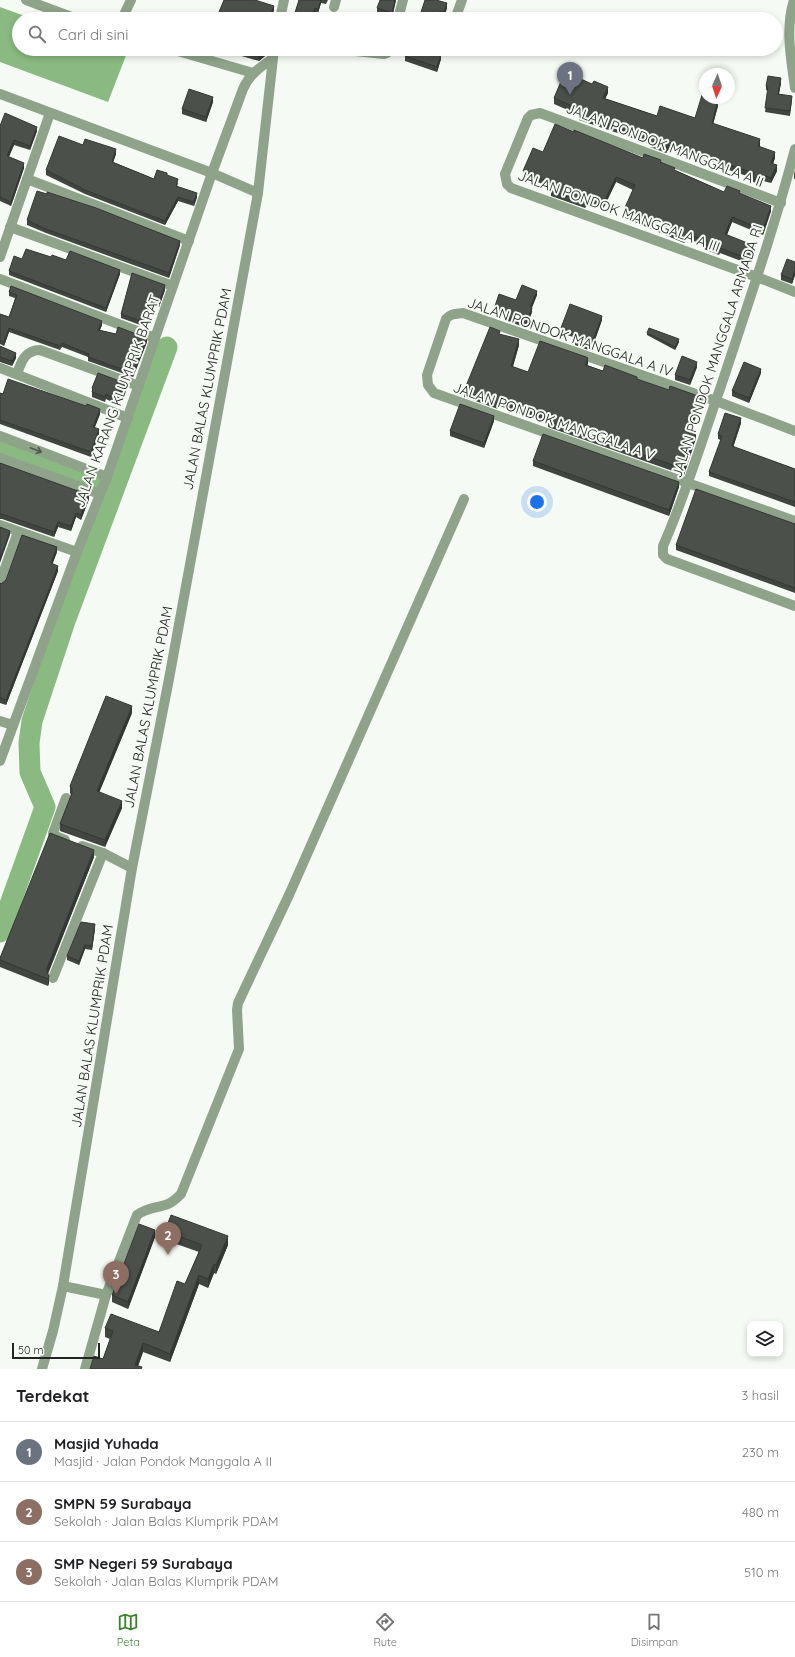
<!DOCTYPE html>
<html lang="id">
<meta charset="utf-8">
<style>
:root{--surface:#fff;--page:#f2f2f2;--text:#202124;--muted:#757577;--line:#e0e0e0;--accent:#39832b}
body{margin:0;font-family:Quicksand,sans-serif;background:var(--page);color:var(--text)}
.controls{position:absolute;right:12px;bottom:12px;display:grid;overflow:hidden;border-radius:8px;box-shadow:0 2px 6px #0003}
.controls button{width:36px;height:36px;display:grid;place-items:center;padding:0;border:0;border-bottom:1px solid var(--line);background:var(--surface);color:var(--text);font:20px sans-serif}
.compass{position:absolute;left:699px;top:68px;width:36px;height:36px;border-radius:50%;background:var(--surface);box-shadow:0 2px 6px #0003;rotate:183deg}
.scale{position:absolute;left:12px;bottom:10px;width:88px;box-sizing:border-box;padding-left:4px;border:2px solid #232522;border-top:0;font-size:11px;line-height:14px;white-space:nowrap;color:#232522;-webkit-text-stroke:3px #f5fbf4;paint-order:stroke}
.you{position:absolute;left:537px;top:502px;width:14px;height:14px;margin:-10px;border:3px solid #fff;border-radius:50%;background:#1a73e8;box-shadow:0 0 0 6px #1a73e833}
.badge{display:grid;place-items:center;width:26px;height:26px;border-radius:50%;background:var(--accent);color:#fff;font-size:13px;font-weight:700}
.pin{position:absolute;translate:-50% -33px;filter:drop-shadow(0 1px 2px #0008)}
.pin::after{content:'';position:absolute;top:21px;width:14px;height:12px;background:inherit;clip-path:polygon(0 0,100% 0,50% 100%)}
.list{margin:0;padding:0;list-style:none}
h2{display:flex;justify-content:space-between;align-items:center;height:52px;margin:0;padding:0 16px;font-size:17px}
h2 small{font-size:13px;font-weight:400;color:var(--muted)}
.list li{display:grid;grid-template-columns:26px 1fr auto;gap:12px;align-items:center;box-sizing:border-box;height:60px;padding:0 16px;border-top:1px solid var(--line)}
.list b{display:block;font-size:15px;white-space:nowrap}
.list p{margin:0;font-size:13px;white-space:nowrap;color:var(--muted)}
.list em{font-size:13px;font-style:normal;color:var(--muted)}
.icon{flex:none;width:22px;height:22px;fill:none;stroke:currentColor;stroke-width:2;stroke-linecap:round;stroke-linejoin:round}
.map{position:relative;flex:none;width:795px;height:1369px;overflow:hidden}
.search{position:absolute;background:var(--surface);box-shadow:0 2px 6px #0003;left:12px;right:12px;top:12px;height:44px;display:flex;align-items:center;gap:10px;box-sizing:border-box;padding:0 14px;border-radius:22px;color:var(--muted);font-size:15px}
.sheet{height:232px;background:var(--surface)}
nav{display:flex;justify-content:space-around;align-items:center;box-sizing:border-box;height:56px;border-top:1px solid var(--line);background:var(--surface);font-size:11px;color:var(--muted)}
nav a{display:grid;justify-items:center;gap:2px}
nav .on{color:var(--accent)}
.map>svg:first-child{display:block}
</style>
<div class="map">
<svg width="795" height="1369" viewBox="0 0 795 1369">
<rect width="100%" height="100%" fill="#f5fbf4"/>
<polygon fill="#8aba81" points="0,7 33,19 19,19 19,49 115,49 127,53 108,102 0,62"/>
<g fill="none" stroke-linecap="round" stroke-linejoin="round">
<g stroke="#8aba81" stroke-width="21">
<polyline points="0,451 93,481 113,489"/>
<polyline points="0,932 45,807 30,772 29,743 32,721 65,621 167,347"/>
</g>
<g stroke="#8ea38a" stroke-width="10">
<polyline points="26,0 77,19"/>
<path d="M794,0C785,28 791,59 795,88"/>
<polyline points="334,7 336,0"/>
<polyline points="122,19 131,0"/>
<polyline points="280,19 284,0"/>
<polyline points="398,19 403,0"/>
<polyline points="455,19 462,0"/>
<polyline points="171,49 253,73"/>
<polyline points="336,49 384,54 387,53 389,49"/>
<polyline points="444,50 444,49"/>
<polyline points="0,94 212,173 258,193"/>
<path d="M795,149C774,229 747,307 721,386C702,440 686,494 663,546V555L667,559L795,606"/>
<polyline points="27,179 189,241"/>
<polyline points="781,203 540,113 531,115 528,118 505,174 507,184 511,188 757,277 795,292"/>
<polyline points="10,227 173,286"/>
<polyline points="0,257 50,113"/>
<polyline points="0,279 155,338"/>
<polyline points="0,368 128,418"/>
<path d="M17,374C21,362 25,350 40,350L139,386"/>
<path d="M795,431L716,401L463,313C456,314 451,313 446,319L427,375L428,385L434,393L795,521"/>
<polyline points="0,436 107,477"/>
<polyline points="0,458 100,494"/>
<polyline points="0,525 77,552"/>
<polyline points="0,582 18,532"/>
<polyline points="0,721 13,725"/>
<path d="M0,761L77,552L107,477L212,173L243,89C249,75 259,68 272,59"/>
<polyline points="65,840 55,836 53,833 66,798"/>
<polyline points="82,846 103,853 132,868"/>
<polyline points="53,978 103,853"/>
<path d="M63,1286L106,1295L137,1215C146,1208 157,1208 168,1204C173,1202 177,1198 181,1194L239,1049L237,1010L238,1003L289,895L464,499"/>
<polyline points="42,1369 53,1331 63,1286 132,868 169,679 258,193 274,49"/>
<polyline points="85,1369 106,1295"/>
</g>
</g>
<g fill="#404540">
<polygon points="299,0 328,0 326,4 321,3 318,13 315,12 313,19 293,19"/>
<polygon points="396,0 392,18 377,13 377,8"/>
<polygon points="447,8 444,17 440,15 438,19 420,19 420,15"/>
<polygon points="221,49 267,49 265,56 259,61 221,50"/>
<polygon points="405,56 441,59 437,72 405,61"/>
<polygon points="781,83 779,94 792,100 790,116 765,112 768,91 766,90 766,86"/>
<polygon points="608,93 605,99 657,116 695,118 718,106 713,124 760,145 760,147 775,158 773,164 777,171 771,183 763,181 762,185 753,182 753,178 668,150 666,153 650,147 650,144 579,120 579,115 554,104 554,98"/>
<polygon points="213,102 206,122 182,114 182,109"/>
<polygon points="0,126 37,131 30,150 14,145 9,157 24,168 11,206 0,201"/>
<polygon points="574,132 643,158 661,162 675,170 724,192 740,193 771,211 763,235 732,222 727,235 755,251 749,264 720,253 719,255 704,249 704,244 686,239 684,243 623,217 623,212 633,190 616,182 603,209 588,202 585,208 551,196 551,191 552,188 523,176 523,171"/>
<polygon points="83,145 116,154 113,162 154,179 167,176 178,183 177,187 197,197 194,206 178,201 165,225 85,194 46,175 46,170"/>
<polygon points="795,170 795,179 794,179 794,174"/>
<polygon points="27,220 180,245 169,278 46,233 27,225"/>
<polygon points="51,257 66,260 120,274 106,312 9,275 9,271 22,259"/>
<polygon points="795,262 795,275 792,284 781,280 781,275"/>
<polygon points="165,290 159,307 151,304 143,326 121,318 121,314"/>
<polygon points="9,292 102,325 100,330 147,342 133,377 88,361 88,357 62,347 60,350 9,332 4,346 0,344 0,314 9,317 15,298 9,296"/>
<polygon points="537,295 532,308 532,312 526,328 508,321 508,318 494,313 494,309 516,300"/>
<polygon points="602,320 591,351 575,345 575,340 576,338 561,333 561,328"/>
<polygon points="647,333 679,342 675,350 647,335"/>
<polygon points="500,334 519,345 513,367 528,372 588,364 587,365 603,371 637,379 701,403 691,430 696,438 684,475 548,427 548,424 500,406 498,409 464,397 464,391"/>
<polygon points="0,346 16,358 12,366 0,362"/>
<polygon points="697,367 690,385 675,380 675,375"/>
<polygon points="761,373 749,403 732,396 732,391"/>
<polygon points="92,388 125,388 116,404 106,399 105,402 92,397"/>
<polygon points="0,393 100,414 95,427 99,434 91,457 0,424"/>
<polygon points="494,421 484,448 450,436 450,431"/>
<polygon points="741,423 733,447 795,469 795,507 709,476 709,472 721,440 718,439 718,434"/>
<polygon points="533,461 679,487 669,516 533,466"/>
<polygon points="0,463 89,499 81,520 76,517 71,531 58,527 54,537 2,519 0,519"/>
<polygon points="795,524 795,593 676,550 676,545"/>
<polygon points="57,552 52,564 58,571 6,705 0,703 0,583 1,584"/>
<polygon points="132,713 99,792 122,808 105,847 60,831 60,824 71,795 70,793 70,786"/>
<polygon points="94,857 48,974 49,983 48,986 0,967 0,958"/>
<polygon points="95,928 92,950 85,949 79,965 67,960 67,956"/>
<polygon points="165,1231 228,1245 216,1274 214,1273 208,1288 199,1284 170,1362 143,1352 138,1366 142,1369 103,1359 110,1339 105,1337 105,1328 159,1332 185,1284 199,1252 165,1240"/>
<polygon points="155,1237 128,1309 112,1302 112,1295"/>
</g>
<g fill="#343834">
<polygon points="321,0 321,3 318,13 318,9"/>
<polygon points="395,0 396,0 392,18 392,13"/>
<polygon points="447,3 447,8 444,17 444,12"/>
<polygon points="274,6 274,11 270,19 269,17"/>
<polygon points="315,8 315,12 313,19 311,19"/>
<polygon points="440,11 440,15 438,19 437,19"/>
<polygon points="266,49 267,49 265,56 259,61 259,56"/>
<polygon points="441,54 441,59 437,72 437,67"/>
<polygon points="781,78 781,83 778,98 778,94"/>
<polygon points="608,87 608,93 603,103 603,98"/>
<polygon points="213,97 213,102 206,122 206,117"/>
<polygon points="718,101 718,106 712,128 712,123"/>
<polygon points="37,127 37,131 30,150 30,146"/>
<polygon points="760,139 760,145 758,152 758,146"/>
<polygon points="14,140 14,145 7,160 7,156"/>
<polygon points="668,145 668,150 666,153 666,148"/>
<polygon points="116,149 116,154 112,166 112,162"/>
<polygon points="775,152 775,158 771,169 771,163"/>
<polygon points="24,163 24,168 11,206 11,202"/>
<polygon points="777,165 777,171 771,183 771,178"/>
<polygon points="763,175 763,181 762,185 762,180"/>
<polygon points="616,177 616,182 603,209 603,204"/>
<polygon points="197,193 197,197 194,206 194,202"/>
<polygon points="178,197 178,201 165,225 165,221"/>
<polygon points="588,197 588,202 585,208 585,203"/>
<polygon points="771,206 771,211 763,235 763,230"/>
<polygon points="732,217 732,222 725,239 725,234"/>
<polygon points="686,234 686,239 684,243 684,238"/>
<polygon points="180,241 180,245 169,278 169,273"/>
<polygon points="755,246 755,251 749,264 749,259"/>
<polygon points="120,270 120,274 106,312 106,308"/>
<polygon points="795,270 795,275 792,284 792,279"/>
<polygon points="165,285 165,290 159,307 159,303"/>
<polygon points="537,291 537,295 530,311 530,307"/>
<polygon points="151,300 151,304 143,326 143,322"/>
<polygon points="532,308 532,312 526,328 526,323"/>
<polygon points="602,316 602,320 591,351 591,346"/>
<polygon points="102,321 102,325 98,334 98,330"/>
<polygon points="9,328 9,332 4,346 4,342"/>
<polygon points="147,338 147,342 133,377 133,373"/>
<polygon points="519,339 519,345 511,372 511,366"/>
<polygon points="679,339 679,342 675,350 675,347"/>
<polygon points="16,353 16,358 12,366 12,361"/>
<polygon points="588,358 588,364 585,370 585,365"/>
<polygon points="697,362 697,367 690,385 690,380"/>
<polygon points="761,369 761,373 749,403 749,398"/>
<polygon points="125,383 125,388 116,404 116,399"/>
<polygon points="701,397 701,403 689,435 689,430"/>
<polygon points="500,400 500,406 498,409 498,403"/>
<polygon points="100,409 100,414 93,431 93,427"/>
<polygon points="494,416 494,421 484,448 484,443"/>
<polygon points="741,418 741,423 732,451 732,446"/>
<polygon points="99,429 99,434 91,457 91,452"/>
<polygon points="696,432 696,438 684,475 684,469"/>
<polygon points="679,482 679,487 669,516 669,510"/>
<polygon points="89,495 89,499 81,520 81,515"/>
<polygon points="76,513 76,517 71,531 71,526"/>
<polygon points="58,522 58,527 54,537 54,532"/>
<polygon points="10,531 10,535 0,563 0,558"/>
<polygon points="57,547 57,552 51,568 51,563"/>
<polygon points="58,566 58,571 6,705 6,700"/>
<polygon points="132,706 132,713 97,798 97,791"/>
<polygon points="122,801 122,808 105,847 105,840"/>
<polygon points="94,850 94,857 47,976 47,979 47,968"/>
<polygon points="95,924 95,928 92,950 92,946"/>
<polygon points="85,945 85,949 79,965 79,961"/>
<polygon points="49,976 49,983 48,986 48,979"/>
<polygon points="155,1230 155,1237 128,1309 128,1302"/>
<polygon points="228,1236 228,1245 216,1274 216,1265"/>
<polygon points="214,1264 214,1273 208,1288 208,1279"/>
<polygon points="199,1275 199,1284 170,1362 170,1354"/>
<polygon points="143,1343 143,1352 137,1369 135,1365"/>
</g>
<g fill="#4b504b" stroke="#343834">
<polygon points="224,0 255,0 274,6 269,17 274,19 216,19"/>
<polygon points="299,0 321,0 318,9 315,8 311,19 293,19"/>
<polygon points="380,0 395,0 392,13 377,8"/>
<polygon points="425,0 436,0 447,3 444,12 440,11 437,19 433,19 420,15"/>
<polygon points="233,49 266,49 265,52 259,56"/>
<polygon points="408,49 418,49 427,52 428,50 441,54 437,67 405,56"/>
<polygon points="565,72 592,84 594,81 608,87 603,98 657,116 660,106 695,118 702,95 705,96 705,98 710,98 718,101 712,123 760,139 758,146 775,152 771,163 777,165 771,178 763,175 762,180 753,177 754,173 668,145 666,148 650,142 651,139 579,115 581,110 554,98"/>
<polygon points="768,76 781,78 778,94 792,96 790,111 765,108 768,87 766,86"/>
<polygon points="189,89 213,97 206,117 182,109"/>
<polygon points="5,113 37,127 30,146 14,140 7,156 24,163 11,202 0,197 0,126"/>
<polygon points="555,124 574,132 574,130 643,158 644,154 661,160 660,162 675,168 674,170 724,192 727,186 740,191 739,193 771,206 763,230 732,217 725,234 755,246 749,259 720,248 719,250 704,244 706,240 686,234 684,238 623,212 635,185 616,177 603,204 588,197 585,203 551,191 554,184 523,171 533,148 543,152"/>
<polygon points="59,136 83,145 85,139 116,149 112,162 154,179 157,170 167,173 167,175 178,179 176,186 197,193 194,202 178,197 165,221 85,190 46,170"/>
<polygon points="37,191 47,194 47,192 96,208 180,241 169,273 46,229 27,220"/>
<polygon points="26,249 51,257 52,255 66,260 70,251 120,270 106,308 9,271 14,256 22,259"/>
<polygon points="787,259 795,262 795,270 792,279 781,275"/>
<polygon points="132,273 165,285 159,303 151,300 143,322 121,314"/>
<polygon points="522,285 537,291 530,307 532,308 526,323 508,317 509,314 494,309 499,294 516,300"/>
<polygon points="11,286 102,321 98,330 116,334 118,327 147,338 133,373 88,357 89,354 62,343 60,346 9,328 4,342 0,340 0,314 9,317 17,295 9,292"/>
<polygon points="570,304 602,316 591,346 575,340 578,334 561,328"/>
<polygon points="490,327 500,331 499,334 519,339 511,366 528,372 540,341 586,357 588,358 585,365 603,371 605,365 637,377 637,379 669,390 670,386 701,397 689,430 696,432 684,469 548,421 549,418 500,400 498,403 464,391"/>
<polygon points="649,328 679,339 675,347 647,333"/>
<polygon points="0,346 16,353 12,361 0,357"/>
<polygon points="682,356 697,362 690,380 675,375"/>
<polygon points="744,362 761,369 749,398 732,391"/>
<polygon points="98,373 125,383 116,399 106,394 105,397 92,392 93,389 92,388"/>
<polygon points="8,379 86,406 87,404 100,409 93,427 99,429 91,452 0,420 0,393 3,394"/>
<polygon points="460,404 494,416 484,443 450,431"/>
<polygon points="725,413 741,418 732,446 795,469 795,502 709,472 722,436 718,434"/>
<polygon points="543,434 679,482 669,510 533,461"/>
<polygon points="0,463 89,495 81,515 76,513 71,526 58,522 54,532 2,514 0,514"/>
<polygon points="696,489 795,524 795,588 676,545"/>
<polygon points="0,527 10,531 0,558"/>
<polygon points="22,535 57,547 51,563 58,566 6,700 0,698 0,583 1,584 6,580"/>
<polygon points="106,696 132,706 97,791 122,801 105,840 60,824 72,793 72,789 70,786"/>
<polygon points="50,833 94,850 47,968 47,972 49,976 48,979 0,960 0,958"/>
<polygon points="81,922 95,924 92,946 85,945 79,961 67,956"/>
<polygon points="171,1215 228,1236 216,1265 214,1264 208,1279 199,1275 170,1354 143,1343 135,1365 142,1367 141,1369 90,1369 94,1356 103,1359 113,1331 105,1328 111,1314 159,1332 177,1281 185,1284 202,1245 165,1231"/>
<polygon points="139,1224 155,1230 128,1302 112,1295"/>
</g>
<defs><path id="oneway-shaft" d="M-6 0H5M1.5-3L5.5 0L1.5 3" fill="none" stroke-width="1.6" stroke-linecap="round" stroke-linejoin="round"/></defs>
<use stroke="#4e574c" href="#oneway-shaft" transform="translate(36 450) rotate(21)"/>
<g text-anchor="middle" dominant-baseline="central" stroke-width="4" stroke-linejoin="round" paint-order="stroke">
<g font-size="14" fill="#232522" stroke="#f5fbf4">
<text transform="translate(665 145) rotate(21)">JALAN PONDOK MANGGALA A II</text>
<text transform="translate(619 211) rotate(20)">JALAN PONDOK MANGGALA A III</text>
<text transform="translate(570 337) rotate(19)">JALAN PONDOK MANGGALA A IV</text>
<text transform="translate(717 351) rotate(-72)">JALAN PONDOK MANGGALA ARMADA RI</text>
<text transform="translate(207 389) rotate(-79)">JALAN BALAS KLUMPRIK PDAM</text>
<text transform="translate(117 401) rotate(-70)">JALAN KARANG KLUMPRIK BARAT</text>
<text transform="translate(554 421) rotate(19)">JALAN PONDOK MANGGALA A V</text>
<text transform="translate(148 707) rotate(-79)">JALAN BALAS KLUMPRIK PDAM</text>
<text transform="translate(92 1026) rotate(-81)">JALAN BALAS KLUMPRIK PDAM</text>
</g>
</g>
</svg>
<div class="controls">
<button><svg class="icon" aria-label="layers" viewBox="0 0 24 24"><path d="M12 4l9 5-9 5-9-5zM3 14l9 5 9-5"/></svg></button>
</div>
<svg class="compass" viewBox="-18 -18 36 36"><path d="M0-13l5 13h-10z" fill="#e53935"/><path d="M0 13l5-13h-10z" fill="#757577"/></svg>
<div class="scale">50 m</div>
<div class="you"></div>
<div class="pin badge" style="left:570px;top:95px;background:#6b7280">1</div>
<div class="pin badge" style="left:168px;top:1255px;background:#8d6e63">2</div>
<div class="pin badge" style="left:116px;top:1294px;background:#8d6e63">3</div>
<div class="search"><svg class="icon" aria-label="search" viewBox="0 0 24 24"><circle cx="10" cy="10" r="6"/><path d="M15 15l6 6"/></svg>Cari di sini</div>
</div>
<section class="sheet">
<h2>Terdekat<small>3 hasil</small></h2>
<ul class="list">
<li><span class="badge" style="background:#6b7280">1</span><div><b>Masjid Yuhada</b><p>Masjid · Jalan Pondok Manggala A II</p></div><em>230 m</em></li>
<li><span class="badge" style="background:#8d6e63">2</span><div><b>SMPN 59 Surabaya</b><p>Sekolah · Jalan Balas Klumprik PDAM</p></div><em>480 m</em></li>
<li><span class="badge" style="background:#8d6e63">3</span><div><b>SMP Negeri 59 Surabaya</b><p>Sekolah · Jalan Balas Klumprik PDAM</p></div><em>510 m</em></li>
</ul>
</section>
<nav>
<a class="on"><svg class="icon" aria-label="map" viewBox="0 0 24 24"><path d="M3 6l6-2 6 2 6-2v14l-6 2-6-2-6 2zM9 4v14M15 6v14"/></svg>Peta</a>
<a><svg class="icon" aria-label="directions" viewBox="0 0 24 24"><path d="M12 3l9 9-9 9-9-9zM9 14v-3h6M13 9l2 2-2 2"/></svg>Rute</a>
<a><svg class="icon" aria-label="saved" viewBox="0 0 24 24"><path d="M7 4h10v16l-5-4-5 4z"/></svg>Disimpan</a>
</nav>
